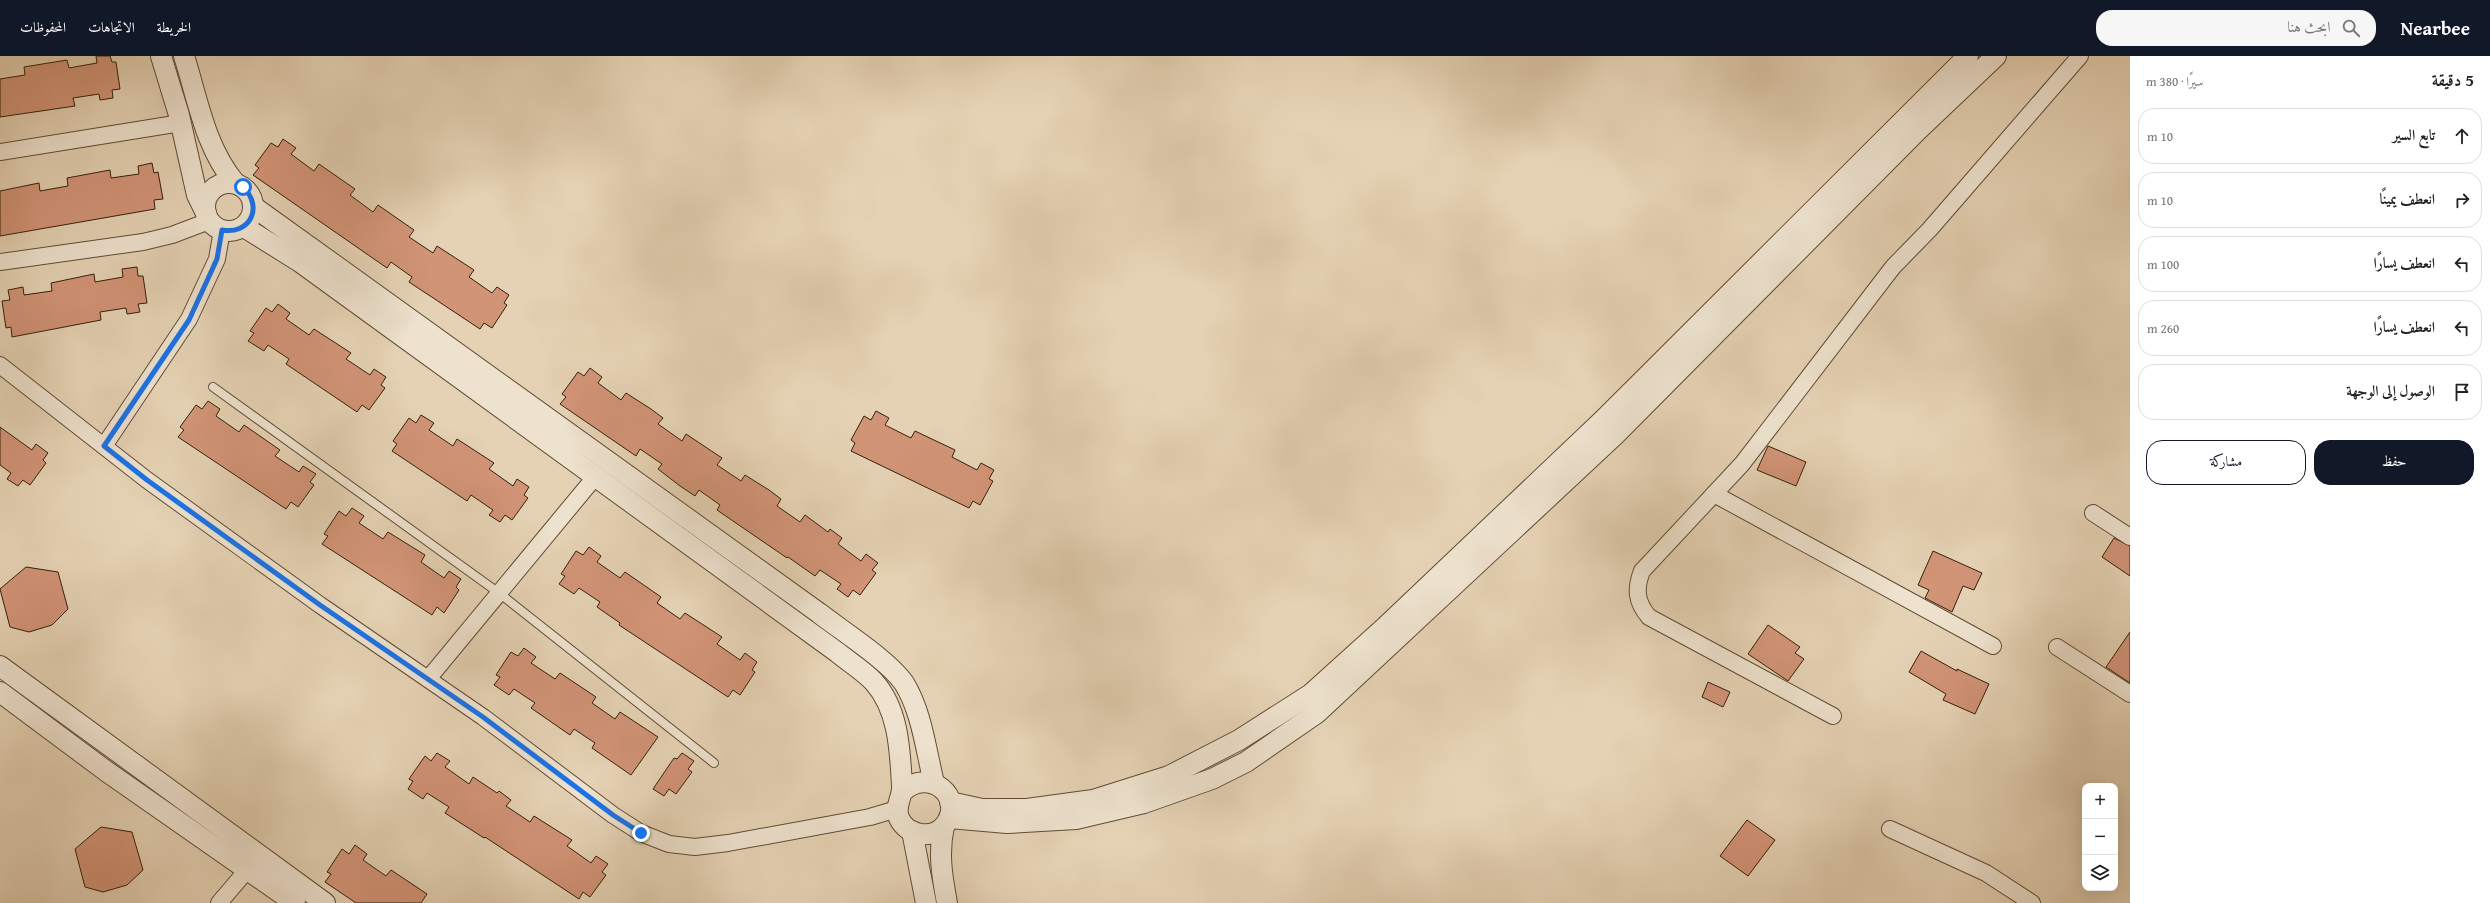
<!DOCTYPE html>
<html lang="ar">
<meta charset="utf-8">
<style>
:root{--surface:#fff;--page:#f6f6f6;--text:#222;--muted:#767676;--line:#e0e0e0;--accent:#111827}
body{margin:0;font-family:"Gentium Book Plus",Amiri,serif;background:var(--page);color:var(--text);direction:rtl}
.controls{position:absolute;right:12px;bottom:12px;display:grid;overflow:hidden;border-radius:8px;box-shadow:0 4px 16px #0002}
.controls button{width:36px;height:36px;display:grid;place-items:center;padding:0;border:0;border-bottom:1px solid var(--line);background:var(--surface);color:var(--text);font:20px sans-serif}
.stop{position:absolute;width:12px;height:12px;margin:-9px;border:3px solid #1a73e8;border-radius:50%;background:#fff}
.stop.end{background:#1a73e8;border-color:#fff;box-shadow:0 1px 4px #0008}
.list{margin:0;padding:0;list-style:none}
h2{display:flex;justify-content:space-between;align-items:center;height:52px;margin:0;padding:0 16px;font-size:17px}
h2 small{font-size:13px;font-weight:400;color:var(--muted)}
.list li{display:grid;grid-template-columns:26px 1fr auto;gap:12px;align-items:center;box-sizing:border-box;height:56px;margin:0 8px 8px;padding:0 8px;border:1px solid var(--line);border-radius:16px}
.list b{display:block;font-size:15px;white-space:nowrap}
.list em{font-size:13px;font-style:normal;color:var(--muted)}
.actions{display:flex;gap:8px;padding:12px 16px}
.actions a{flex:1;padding:9px 0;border:1px solid var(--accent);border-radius:16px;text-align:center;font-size:14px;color:var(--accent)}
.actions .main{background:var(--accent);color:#fff}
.icon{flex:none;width:22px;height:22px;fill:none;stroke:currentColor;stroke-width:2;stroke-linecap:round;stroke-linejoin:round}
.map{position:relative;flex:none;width:2130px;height:847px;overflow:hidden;direction:ltr}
header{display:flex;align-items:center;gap:24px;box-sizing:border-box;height:56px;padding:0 20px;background:var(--accent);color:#fff}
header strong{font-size:19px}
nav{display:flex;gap:22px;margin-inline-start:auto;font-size:14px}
.search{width:280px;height:36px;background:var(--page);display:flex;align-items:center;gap:10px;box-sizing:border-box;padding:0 14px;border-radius:16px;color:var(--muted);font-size:15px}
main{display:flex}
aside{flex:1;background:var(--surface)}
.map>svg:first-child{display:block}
</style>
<header>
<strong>Nearbee</strong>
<div class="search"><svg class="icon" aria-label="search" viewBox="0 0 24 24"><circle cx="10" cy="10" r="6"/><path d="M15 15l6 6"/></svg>ابحث هنا</div>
<nav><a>الخريطة</a><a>الاتجاهات</a><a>المحفوظات</a></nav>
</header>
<main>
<aside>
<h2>5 دقيقة<small>سيرًا · 380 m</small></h2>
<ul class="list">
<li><svg class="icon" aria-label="ahead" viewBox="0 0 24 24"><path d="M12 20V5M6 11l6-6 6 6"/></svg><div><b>تابع السير</b></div><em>10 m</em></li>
<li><svg class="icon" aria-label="right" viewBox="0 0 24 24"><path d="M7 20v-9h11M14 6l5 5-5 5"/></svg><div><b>انعطف يمينًا</b></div><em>10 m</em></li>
<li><svg class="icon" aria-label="left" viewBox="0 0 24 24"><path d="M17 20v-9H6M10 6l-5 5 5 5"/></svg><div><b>انعطف يسارًا</b></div><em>100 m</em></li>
<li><svg class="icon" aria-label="left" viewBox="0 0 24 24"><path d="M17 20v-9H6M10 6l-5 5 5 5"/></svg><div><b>انعطف يسارًا</b></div><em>260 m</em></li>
<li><svg class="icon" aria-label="arrive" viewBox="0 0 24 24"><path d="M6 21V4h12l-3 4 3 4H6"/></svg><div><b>الوصول إلى الوجهة</b></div></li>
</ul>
<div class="actions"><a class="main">حفظ</a><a>مشاركة</a></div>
</aside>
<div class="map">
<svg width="2130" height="847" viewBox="0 0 2130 847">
<rect width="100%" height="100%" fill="#e5d2b4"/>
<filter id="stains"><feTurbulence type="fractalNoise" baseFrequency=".005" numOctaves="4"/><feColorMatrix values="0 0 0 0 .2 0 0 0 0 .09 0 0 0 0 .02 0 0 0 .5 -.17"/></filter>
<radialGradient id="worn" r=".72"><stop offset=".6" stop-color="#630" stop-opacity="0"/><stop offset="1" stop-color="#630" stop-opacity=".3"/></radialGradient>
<g fill="#d29477" stroke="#342008">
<polygon points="96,0 110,0 112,6 116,6 120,33 112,34 113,42 100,44 99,38 73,42 75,50 0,61 0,23 25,19 24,11 67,4 69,12 97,7"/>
<polygon points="283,83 296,92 291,98 314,115 319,108 342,124 355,133 350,139 373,156 378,149 414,174 409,181 433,197 437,190 474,214 469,221 492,237 497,231 509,239 504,247 507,249 492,272 484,267 480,273 409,226 412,221 391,206 387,212 253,119 259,112 255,109 271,87 278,91"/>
<polygon points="152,107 154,117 158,116 163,143 154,144 155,153 0,180 0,135 39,127 40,135 68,130 67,122 110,114 111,122 139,118 138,110"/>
<polygon points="137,211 138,220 143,220 147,247 138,248 140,256 127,258 126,252 100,256 101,264 12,281 11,271 6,272 2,245 10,244 8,234 23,231 24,239 52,235 51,227 94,218 95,226 123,221 122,213"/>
<polygon points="278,248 290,257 286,263 309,279 314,273 351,297 346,303 370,319 374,313 386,321 381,329 385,332 369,354 362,349 357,356 286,308 289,303 268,289 264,295 248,285 254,277 250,275 266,252 272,256"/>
<polygon points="590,312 602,321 598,327 621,344 626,337 651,353 663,362 658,368 682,385 686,378 722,402 717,409 741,425 745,419 769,434 781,443 777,450 800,466 805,459 828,476 830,473 842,482 838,488 861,505 866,498 878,507 872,514 876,517 860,539 853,534 848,541 837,533 841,528 820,514 815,520 788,501 787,502 717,454 720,449 699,434 695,440 680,430 658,413 662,408 640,393 636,400 560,348 566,341 562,338 578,316 584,320"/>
<polygon points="208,345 220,353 216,360 239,376 244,369 280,394 275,400 299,416 303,410 316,418 310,426 314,429 298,451 291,446 286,453 178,381 184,374 180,371 196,349 202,353"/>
<polygon points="876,355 889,362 885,369 911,382 915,375 955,394 952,401 977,414 981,407 994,414 989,423 993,425 980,449 973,445 969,452 851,395 855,387 851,384 864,360 871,364"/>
<polygon points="421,359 434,367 429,374 453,390 457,383 494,407 489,413 513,430 517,423 529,431 524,439 528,442 512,464 505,459 500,466 489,459 493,454 471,439 467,445 392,395 397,388 393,385 409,362 416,367"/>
<polygon points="0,371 32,394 36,388 48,397 43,404 46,407 30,429 23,424 18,430 7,423 11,417 0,409"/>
<polygon points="1768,390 1806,406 1796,430 1757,414"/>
<polygon points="352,452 364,460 359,467 383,483 388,476 425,499 421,506 444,522 449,515 461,523 456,531 459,534 444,557 437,551 432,559 322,488 328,480 324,478 339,455 346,460"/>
<polygon points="2114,482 2130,490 2130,520 2102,501"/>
<polygon points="589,491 601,500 597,506 620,522 625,516 661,541 657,547 680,563 685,557 722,581 717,588 740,604 745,597 757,606 752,614 755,616 740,639 733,634 728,641 619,569 620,567 597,551 600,546 579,532 574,538 559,528 565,520 561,518 576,495 583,499"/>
<polygon points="1933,495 1982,517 1974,534 1963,530 1952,556 1925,542 1929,534 1918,529"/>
<polygon points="26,511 58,516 68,553 52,569 29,576 10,571 0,533"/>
<polygon points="1768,569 1800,591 1795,597 1804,603 1788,625 1748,598"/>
<polygon points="2130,576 2130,627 2106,611"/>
<polygon points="524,592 536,601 531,607 555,623 560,617 596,641 592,647 615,663 620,656 658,681 631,719 592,692 595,687 574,673 570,679 531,652 535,647 514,633 509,639 494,629 500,621 496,619 511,596 518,600"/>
<polygon points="1921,595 1957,615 1957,613 1989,628 1975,658 1943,644 1946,638 1909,616"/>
<polygon points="1708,626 1730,636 1723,651 1702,641"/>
<polygon points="437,697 450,705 445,711 469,728 473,721 497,737 499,735 511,744 506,750 530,766 534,760 572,784 567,790 591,807 596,800 608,808 602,816 606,819 590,841 583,836 579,843 485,781 484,782 445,757 449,751 427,737 423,743 408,733 413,725 409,723 425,700 431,705"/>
<polygon points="682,697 694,705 688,713 692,716 676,738 669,733 664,740 653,733 674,702 677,703"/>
<polygon points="1747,764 1775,784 1748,820 1720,800"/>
<polygon points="101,771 132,776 143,814 127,829 103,836 85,831 75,793"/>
<polygon points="355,789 367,798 363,804 386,820 391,814 427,838 421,847 356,847 325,826 331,818 327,816 342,793 349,798"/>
</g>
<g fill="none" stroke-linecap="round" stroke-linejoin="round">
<g stroke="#604c33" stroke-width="10">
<polyline id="service" points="213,331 499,537 714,707"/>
</g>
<g stroke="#604c33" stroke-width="18">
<g id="minor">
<polyline points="0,96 181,67"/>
<polyline points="0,206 143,186 172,179 209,165"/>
<polyline points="0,309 147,424 320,549 483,661 613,759 641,777 669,788 695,791 728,787 870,761 897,753"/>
<polyline points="104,390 189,263 217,203 222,174"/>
<polyline points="1714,438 1993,590"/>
<polyline points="2093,457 2130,481"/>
<polyline points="2057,591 2130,638"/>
<polyline points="428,623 595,421"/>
<path d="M1833,660L1649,561C1636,546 1635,533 1642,515L1742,408L1893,211L1930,173L2080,0"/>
<polyline points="1890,773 1986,817 2032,847"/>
<polyline points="219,847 248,813"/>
</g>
</g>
<g stroke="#604c33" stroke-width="22">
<g id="tertiary">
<polyline points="161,0 179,59 197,139 206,157"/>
<path d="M184,0C198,44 205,91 235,127"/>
<circle cx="229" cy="151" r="24"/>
<path d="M254,151L819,557C842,575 888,604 904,627C922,656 926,695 934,727"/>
<path d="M244,171L300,206L837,596C849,606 864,615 874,626C899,654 900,695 902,730C903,741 894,750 899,762C907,780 933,784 945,769C966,741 929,710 902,736"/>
<polyline points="0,610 325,847"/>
<polyline points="0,636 106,715 295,847"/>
<polyline points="950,746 982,753 1027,753 1093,744 1169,720 1239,684 1311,638 1383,573 1602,365 1968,0"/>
<polyline points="949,762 1007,767 1076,763 1144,747 1212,723 1246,706 1317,657 1615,379 1918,74 1996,0"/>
<path d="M944,770C938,797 942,820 947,847"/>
<polyline points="912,775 926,847"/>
</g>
</g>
<use href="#service" stroke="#eee2ce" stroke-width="8"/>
<use href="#minor" stroke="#eee2ce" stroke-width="16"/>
<use href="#tertiary" stroke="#eee2ce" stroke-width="20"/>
</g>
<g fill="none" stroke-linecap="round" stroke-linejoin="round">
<path stroke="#1a73e8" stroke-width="5" d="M243,131C264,151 250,179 222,174L217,203L189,264L104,390L147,424L320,549L483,661L613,759L641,777"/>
</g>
<rect width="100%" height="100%" filter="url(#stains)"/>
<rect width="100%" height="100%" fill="url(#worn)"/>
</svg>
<div class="controls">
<button>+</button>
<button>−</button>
<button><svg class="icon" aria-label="layers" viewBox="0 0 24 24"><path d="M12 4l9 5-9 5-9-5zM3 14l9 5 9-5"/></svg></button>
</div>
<div class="stop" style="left:243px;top:131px"></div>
<div class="stop end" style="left:641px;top:777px"></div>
</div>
</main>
